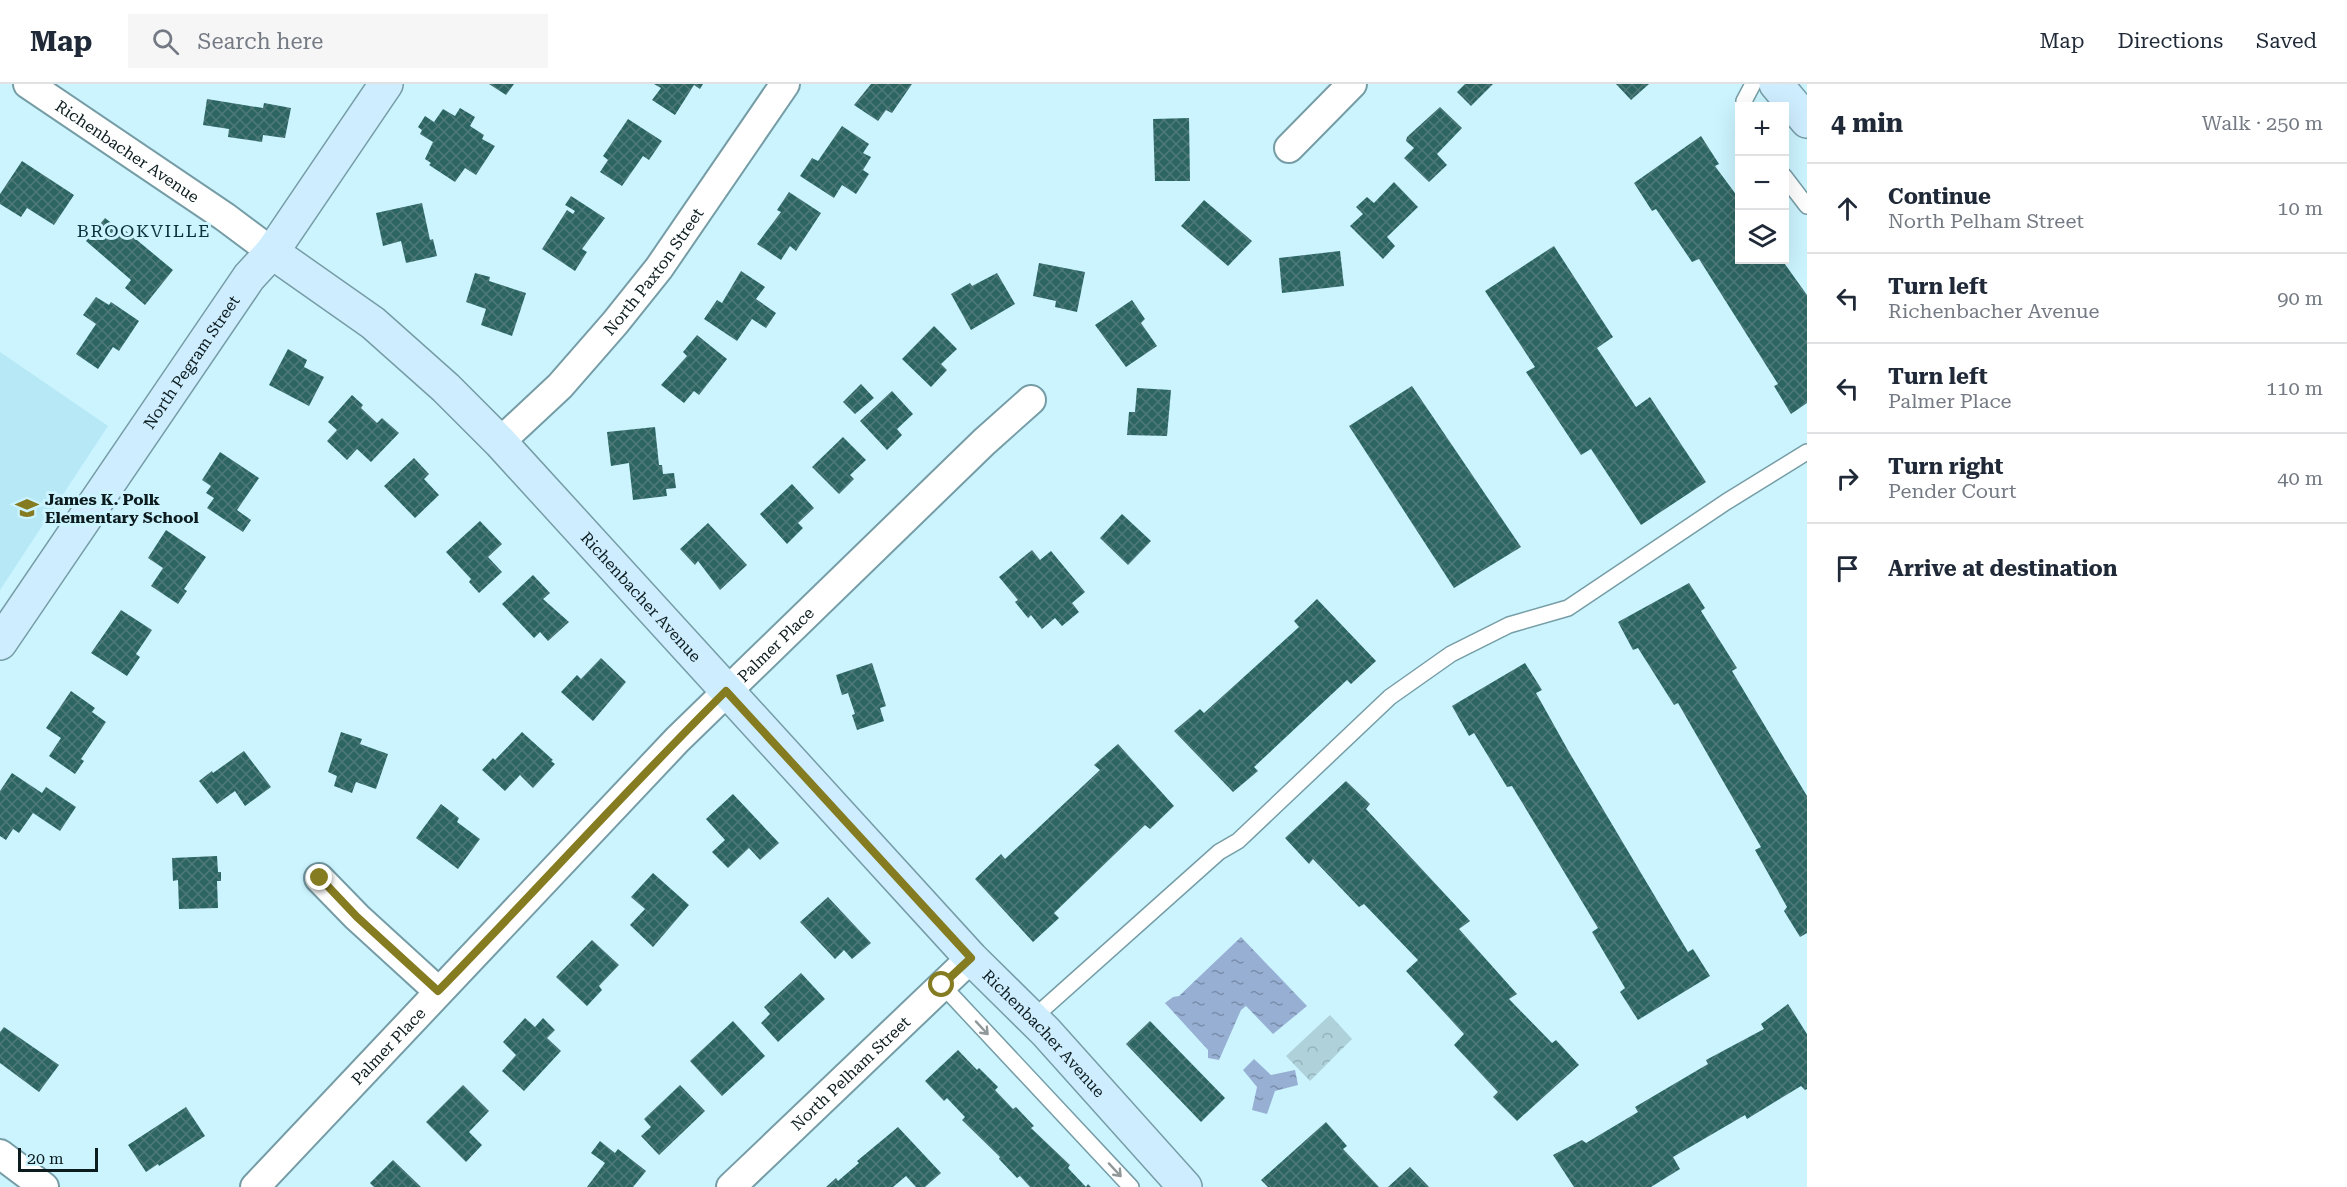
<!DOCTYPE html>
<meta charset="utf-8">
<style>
:root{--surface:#fff;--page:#f6f6f7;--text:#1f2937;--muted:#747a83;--line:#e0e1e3}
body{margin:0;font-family:"Roboto Serif",serif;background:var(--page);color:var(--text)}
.controls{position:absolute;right:18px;top:18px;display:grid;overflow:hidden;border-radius:0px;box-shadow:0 6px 24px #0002}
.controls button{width:54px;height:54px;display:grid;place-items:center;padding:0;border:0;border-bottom:2px solid var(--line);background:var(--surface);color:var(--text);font:30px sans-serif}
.scale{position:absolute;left:18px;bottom:15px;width:80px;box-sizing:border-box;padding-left:6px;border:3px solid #0b1b1e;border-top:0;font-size:16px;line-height:21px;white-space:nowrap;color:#0b1b1e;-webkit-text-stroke:4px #cbf4ff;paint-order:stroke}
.stop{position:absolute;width:18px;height:18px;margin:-14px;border:4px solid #857b20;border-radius:50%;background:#fff}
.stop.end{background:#857b20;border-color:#fff;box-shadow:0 2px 6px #0008}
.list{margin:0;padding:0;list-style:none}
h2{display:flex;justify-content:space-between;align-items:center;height:78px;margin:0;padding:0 24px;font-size:26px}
h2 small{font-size:20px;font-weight:400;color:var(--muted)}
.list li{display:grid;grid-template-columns:39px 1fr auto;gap:18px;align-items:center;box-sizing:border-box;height:90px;padding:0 24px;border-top:2px solid var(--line)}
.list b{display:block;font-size:22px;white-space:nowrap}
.list p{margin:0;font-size:20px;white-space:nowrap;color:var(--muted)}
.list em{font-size:20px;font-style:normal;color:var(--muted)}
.icon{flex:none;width:33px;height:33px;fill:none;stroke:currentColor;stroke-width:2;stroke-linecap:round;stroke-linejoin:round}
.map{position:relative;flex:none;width:1807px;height:1103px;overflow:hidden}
header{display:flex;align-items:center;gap:36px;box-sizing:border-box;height:84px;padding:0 30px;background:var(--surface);border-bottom:2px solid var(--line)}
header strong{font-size:28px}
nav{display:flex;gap:33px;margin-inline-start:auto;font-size:21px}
.search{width:420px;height:54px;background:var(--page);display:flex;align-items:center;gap:15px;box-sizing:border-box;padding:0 21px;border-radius:0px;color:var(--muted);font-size:22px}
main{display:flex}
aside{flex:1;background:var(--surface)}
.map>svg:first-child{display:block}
</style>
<header>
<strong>Map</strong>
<div class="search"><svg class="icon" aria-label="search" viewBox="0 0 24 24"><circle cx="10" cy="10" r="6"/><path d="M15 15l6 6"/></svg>Search here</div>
<nav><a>Map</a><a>Directions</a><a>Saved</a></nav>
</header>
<main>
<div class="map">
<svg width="1807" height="1103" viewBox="0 0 1807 1103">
<defs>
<pattern id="park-crowns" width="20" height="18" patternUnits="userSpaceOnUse" patternTransform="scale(1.5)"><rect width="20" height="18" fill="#aed1da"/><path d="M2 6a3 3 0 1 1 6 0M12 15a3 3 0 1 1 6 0" fill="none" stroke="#94b3bb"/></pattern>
<pattern id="water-ripples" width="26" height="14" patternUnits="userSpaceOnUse" patternTransform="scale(1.5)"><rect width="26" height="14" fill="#97afd3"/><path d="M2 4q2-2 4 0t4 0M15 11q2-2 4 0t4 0" fill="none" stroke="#798eab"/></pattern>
<pattern id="building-cross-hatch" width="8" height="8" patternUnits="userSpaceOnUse" patternTransform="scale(1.5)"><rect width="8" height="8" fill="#2d6563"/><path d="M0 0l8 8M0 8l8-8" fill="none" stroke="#4f7a79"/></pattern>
</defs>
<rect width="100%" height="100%" fill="#cbf4ff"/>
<polygon fill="#b6e8f5" points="0,268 108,342 0,506"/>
<polygon fill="url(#park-crowns)" points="1330,931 1352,955 1310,997 1286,972"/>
<g fill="url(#water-ripples)">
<polygon points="1241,853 1307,922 1273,950 1246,922 1241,926 1219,976 1208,974 1208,966 1165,919 1173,913 1179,912"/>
<polygon points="1254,975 1271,991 1295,986 1298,1001 1275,1007 1267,1030 1252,1026 1257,1003 1243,986"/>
</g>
<g fill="url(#building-cross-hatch)">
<polygon points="489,0 514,0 506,11"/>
<polygon points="654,0 703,0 700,5 694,1 675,31 652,16 661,4"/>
<polygon points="871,0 912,0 892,29 886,26 878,37 854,21"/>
<polygon points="1465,0 1493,0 1471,22 1457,8"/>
<polygon points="1616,0 1649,0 1631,16"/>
<polygon points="207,15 263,24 264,19 291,24 285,54 263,51 262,58 228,53 229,45 203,41"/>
<polygon points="1440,23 1462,44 1437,70 1447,81 1429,98 1404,74 1414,64 1406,57 1407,53"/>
<polygon points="460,24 475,33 470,42 484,51 482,55 495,62 476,91 465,84 455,98 429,81 431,79 425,75 433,58 420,50 422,46 418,43 425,32 434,38 443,25 455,32"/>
<polygon points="1189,34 1190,97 1155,97 1153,35"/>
<polygon points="628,35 662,57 649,76 643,72 622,102 600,88 608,76 603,72"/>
<polygon points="842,42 869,60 863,69 871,73 863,86 869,90 856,110 842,101 834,114 800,92 812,74 818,77"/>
<polygon points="1701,52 1719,80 1715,82 1740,116 1740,176 1782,176 1807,211 1807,319 1791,330 1774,302 1778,300 1699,175 1692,178 1656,125 1652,127 1634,99"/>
<polygon points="22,77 74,111 54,141 27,124 21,133 0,120 0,110"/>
<polygon points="1394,98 1418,123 1387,153 1395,162 1383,175 1350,142 1363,130 1356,123 1367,113 1374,119"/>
<polygon points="789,108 821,129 796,167 790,162 781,176 757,160 781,128 777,126"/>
<polygon points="571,112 605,134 582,165 587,168 575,187 542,165 567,126 573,130 575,127 565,121"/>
<polygon points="1204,116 1252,157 1228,182 1181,142"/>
<polygon points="422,119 430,156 433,155 437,172 406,179 401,157 383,162 376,129"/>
<polygon points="105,134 124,149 126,147 173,186 145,221 125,204 131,196 86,157"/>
<polygon points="1554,162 1613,253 1597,264 1636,323 1650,313 1706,398 1641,441 1591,365 1581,371 1526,288 1535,283 1485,207"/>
<polygon points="1340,167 1344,202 1282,209 1279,174"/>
<polygon points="1039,179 1085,188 1077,228 1055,223 1056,217 1033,212"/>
<polygon points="741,187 765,203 756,215 776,229 766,244 752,235 737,257 704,235 717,216 722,219"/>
<polygon points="475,189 490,193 489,197 526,209 512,252 481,241 486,225 466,218"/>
<polygon points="997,189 1015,220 971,246 951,210 970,199 972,202"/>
<polygon points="96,213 109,221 111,218 139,237 119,267 113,263 98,285 76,270 96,240 83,231"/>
<polygon points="1132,216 1145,235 1141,239 1157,262 1126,283 1095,241"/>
<polygon points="934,242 957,265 941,280 947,286 931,303 902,275"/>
<polygon points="697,251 727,275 699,311 694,307 684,319 661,301 687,272 683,268"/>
<polygon points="288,265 307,276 304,283 324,293 309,322 269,301"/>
<polygon points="861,300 874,314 855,330 843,318"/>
<polygon points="1412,302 1521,463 1454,504 1349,342"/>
<polygon points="1137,304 1171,306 1167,352 1127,351 1129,328 1135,328"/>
<polygon points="892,307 913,330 897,345 902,351 887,366 860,337"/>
<polygon points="352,311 363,321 361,324 377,339 382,334 399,349 371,378 357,365 347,376 327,357 337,346 328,338"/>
<polygon points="655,343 659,381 662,381 663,390 674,389 676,404 666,405 667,412 633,416 629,379 611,382 607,348"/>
<polygon points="843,353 866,376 850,391 854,395 839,410 812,383"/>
<polygon points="220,368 259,394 237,426 251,436 243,448 207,424 214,414 206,409 211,402 202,396"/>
<polygon points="414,374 429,390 424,395 439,411 415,434 384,402"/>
<polygon points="792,400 814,424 798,439 803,444 787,460 760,430"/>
<polygon points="1122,430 1151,457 1128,481 1100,454"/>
<polygon points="480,437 502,460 488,473 502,488 479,509 469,498 471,495 446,468"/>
<polygon points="708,439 747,481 720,506 698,477 695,481 680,465"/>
<polygon points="166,446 206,473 184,505 187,507 178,520 151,502 163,484 148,474"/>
<polygon points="1032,466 1040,476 1051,467 1085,508 1072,519 1079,528 1062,542 1055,534 1042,545 1031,531 1028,534 1015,518 1018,516 999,493"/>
<polygon points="533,491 550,509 543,515 569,538 548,557 540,548 534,554 502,520"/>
<polygon points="1689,499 1705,524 1701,527 1737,584 1732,587 1807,712 1807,849 1800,853 1784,827 1787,823 1755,766 1761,763 1678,619 1674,621 1638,564 1633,566 1618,538"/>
<polygon points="1317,515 1376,577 1351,600 1347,596 1254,683 1258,687 1233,708 1174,647 1200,625 1204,629 1299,543 1294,537"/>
<polygon points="121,526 152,546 136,570 140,573 127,592 91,569"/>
<polygon points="601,574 626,598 593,637 561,608 577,591 581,595"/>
<polygon points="872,579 886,622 880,624 884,637 857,646 852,631 855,630 848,609 842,611 836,591"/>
<polygon points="1525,579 1542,606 1536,609 1569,668 1688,868 1693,865 1710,892 1638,936 1620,908 1625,904 1592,848 1598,844 1512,702 1507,703 1474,649 1469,652 1452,622"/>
<polygon points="71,607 95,624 92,628 106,638 81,675 84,677 75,690 49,672 61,654 46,644"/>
<polygon points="341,648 362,655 360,660 388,670 376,705 356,698 352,709 334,702 337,692 328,688"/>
<polygon points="522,648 553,676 551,677 555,680 533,704 520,691 505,707 482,686 493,674 495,676"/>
<polygon points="1118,660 1174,722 1150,745 1145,741 1054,829 1059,834 1033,858 975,795 1001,770 1005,775 1100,686 1094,681"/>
<polygon points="244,667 271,703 245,722 235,707 217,720 199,697 212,687 213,689"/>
<polygon points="12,689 42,709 46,703 76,723 60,747 33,729 19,749 13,745 6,756 0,752 0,707"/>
<polygon points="1346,697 1370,720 1366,725 1470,837 1459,845 1517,910 1509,915 1552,959 1556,956 1579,981 1517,1037 1493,1013 1498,1008 1454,961 1464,950 1406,887 1418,876 1364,820 1359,823 1313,775 1309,780 1285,754"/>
<polygon points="733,710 779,759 760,776 749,764 728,784 712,768 725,756 706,735"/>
<polygon points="441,720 459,734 457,738 480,755 458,785 416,754"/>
<polygon points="217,772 218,788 221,788 221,797 217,797 218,824 179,825 178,796 173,797 172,774"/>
<polygon points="653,789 689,821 653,863 630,841 645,825 631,813"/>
<polygon points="828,813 871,859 852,875 844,866 835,875 800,838"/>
<polygon points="592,856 619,881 599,902 602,906 587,922 556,893"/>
<polygon points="801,889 825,915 778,958 761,939 770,930 764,923"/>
<polygon points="1788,920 1807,950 1807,1005 1805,1006 1801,1002 1747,1035 1745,1031 1673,1073 1680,1085 1651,1103 1574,1103 1553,1071 1582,1056 1586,1059 1638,1028 1635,1023 1708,980 1706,976 1764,945 1761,940"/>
<polygon points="525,934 535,943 543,934 555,946 547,954 561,967 524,1007 502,987 516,971 503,958"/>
<polygon points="733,937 765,972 722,1012 690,977"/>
<polygon points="1150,937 1225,1014 1201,1038 1126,960"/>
<polygon points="4,943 59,981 39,1008 0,979 0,948"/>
<polygon points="958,966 977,986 979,984 998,1003 995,1006 1013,1025 1016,1023 1034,1042 1031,1044 1070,1081 1068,1084 1086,1103 1088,1100 1091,1103 1030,1103 1020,1092 1017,1094 999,1075 1000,1073 962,1036 965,1033 947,1014 944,1017 925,997"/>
<polygon points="463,1001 489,1027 469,1048 482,1061 466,1078 426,1038"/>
<polygon points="680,1001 705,1027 659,1071 641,1052 651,1043 644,1035"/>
<polygon points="186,1023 205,1052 159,1082 158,1080 146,1088 128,1061"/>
<polygon points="1326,1038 1347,1062 1343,1065 1379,1103 1268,1103 1261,1096"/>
<polygon points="898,1043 941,1089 925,1103 916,1103 906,1092 893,1103 826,1103 836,1094 838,1097 859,1079 857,1077"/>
<polygon points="600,1057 615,1069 618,1065 646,1087 633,1103 587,1103 605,1079 591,1069"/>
<polygon points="393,1076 421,1103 374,1103 370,1099"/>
<polygon points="1410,1083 1429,1103 1388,1103"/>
</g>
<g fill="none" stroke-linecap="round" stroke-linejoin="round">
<g stroke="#769da6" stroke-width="18">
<g id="lane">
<polyline points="1746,22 1744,17 1753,0"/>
<polyline points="1784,92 1807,122"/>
<polyline points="942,901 1131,1103"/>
<polyline points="1032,935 1219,768 1238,757 1390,613 1451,570 1509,541 1568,524 1726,418 1807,368"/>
</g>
</g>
<g stroke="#769da6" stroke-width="32">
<g id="street">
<path id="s1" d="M28,0L225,133L272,168"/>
<polyline points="1289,64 1352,0"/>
<path id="s2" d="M500,358L560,302L615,239L659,184L785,0"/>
<polyline points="319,794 357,833 438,907"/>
<polyline points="0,1070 44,1103"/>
<path id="s3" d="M255,1103L677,656L984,358L1031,316"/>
<path id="s4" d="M731,1103L971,874"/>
</g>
</g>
<g stroke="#769da6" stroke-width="36">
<g id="secondary">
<polyline points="1776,0 1807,37"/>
<path id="s5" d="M272,168L373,239L446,304L500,358L971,874L1046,948L1185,1103"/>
<path id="s6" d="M0,559L249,193L272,168L386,0"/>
</g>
</g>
<use href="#lane" stroke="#fff" stroke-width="15"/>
<use href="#street" stroke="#fff" stroke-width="28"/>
<use href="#secondary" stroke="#ceedfe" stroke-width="33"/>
</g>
<defs><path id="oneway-shaft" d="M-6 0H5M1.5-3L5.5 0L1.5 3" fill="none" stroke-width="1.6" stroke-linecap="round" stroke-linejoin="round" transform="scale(1.5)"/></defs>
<g stroke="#91989a">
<use href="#oneway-shaft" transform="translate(982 944) rotate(47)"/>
<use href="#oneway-shaft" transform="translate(1115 1086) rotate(47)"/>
</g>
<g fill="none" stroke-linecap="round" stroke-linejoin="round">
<path stroke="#857b20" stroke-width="8" d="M320,794L357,833L438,907C535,808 628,704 726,607L971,874L942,901"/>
</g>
<defs>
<g id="school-bare" transform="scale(1.8)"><path d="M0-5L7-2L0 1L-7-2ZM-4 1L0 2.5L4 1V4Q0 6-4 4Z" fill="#857b20" stroke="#cbf4ff" stroke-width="2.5" paint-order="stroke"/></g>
</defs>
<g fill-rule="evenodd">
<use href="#school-bare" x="27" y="424"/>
</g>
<g text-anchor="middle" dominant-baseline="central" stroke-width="6" stroke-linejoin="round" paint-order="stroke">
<g font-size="16" fill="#0b1b1e" stroke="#cbf4ff">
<text stroke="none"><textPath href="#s1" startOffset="120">Richenbacher Avenue</textPath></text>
<text stroke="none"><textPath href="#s2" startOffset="230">North Paxton Street</textPath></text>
<text stroke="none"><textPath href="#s6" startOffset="340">North Pegram Street</textPath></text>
<text stroke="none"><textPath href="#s5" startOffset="507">Richenbacher Avenue</textPath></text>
<text stroke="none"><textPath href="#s3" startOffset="752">Palmer Place</textPath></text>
<text stroke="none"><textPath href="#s5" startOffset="1101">Richenbacher Avenue</textPath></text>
<text stroke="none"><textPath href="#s3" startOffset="194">Palmer Place</textPath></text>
<text stroke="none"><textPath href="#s4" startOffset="165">North Pelham Street</textPath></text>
</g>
<g font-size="16" font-weight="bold" fill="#0b1b1e" stroke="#cbf4ff" text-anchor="start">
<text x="45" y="415">James K. Polk<tspan x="45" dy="18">Elementary School</tspan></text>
</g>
<g font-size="18" letter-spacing="1.5" fill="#093139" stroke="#cbf4ff">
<text x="144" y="146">BROOKVILLE</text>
</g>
</g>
</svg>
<div class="controls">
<button>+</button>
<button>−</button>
<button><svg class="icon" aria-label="layers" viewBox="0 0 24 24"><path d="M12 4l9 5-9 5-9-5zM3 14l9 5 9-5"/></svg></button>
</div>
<div class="scale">20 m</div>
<div class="stop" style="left:942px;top:901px"></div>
<div class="stop end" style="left:320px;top:794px"></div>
</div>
<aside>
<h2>4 min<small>Walk · 250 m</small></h2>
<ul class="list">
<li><svg class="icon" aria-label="ahead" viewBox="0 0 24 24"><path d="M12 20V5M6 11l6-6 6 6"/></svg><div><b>Continue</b><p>North Pelham Street</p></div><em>10 m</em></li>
<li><svg class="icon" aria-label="left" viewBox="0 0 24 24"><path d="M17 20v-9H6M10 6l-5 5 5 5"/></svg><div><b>Turn left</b><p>Richenbacher Avenue</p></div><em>90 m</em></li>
<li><svg class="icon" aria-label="left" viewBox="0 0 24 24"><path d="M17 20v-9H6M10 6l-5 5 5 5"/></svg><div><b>Turn left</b><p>Palmer Place</p></div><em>110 m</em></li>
<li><svg class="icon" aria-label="right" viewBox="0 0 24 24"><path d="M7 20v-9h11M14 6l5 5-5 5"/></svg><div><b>Turn right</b><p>Pender Court</p></div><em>40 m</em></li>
<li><svg class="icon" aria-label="arrive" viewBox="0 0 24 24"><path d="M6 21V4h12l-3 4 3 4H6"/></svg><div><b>Arrive at destination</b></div></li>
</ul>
</aside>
</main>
